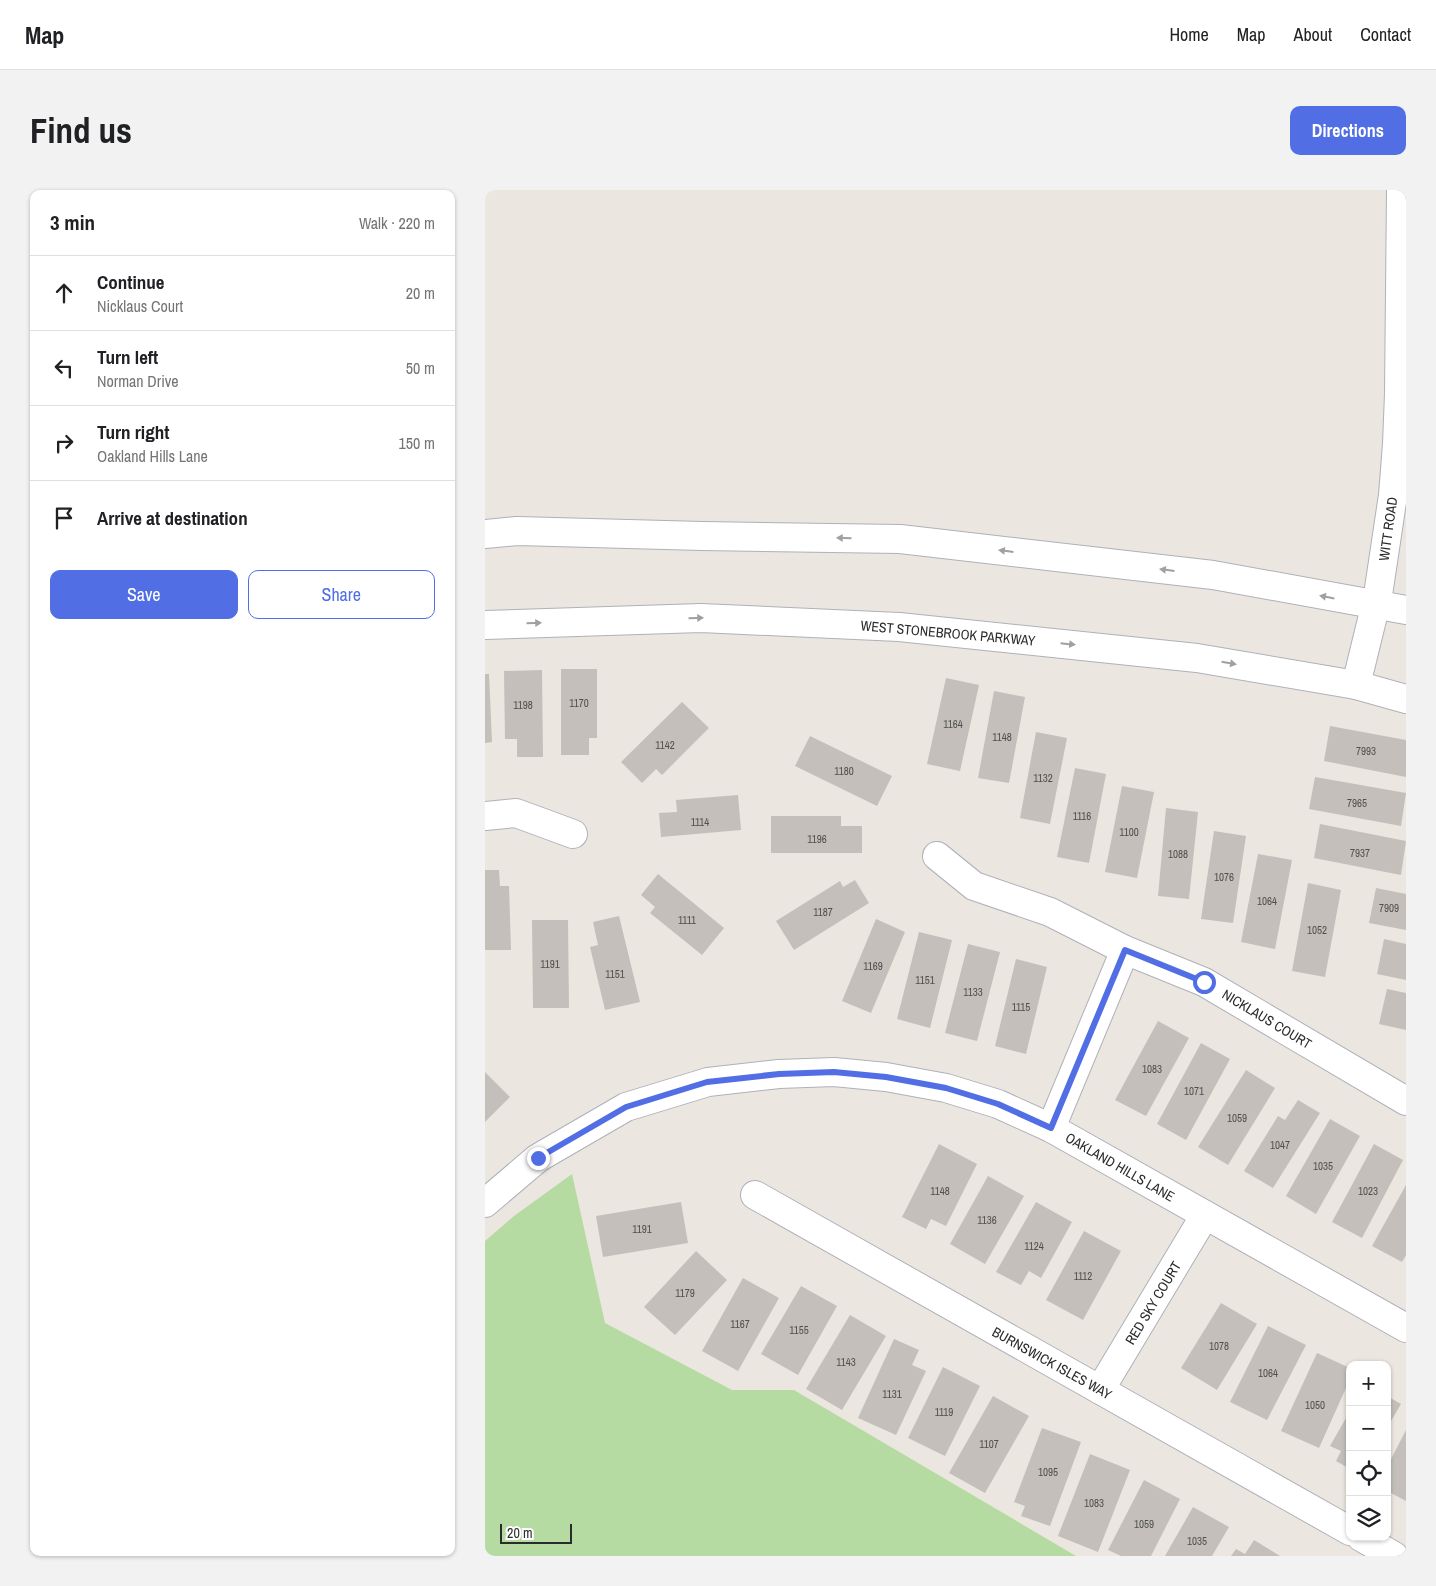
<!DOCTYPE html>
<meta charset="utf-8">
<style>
:root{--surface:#fff;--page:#f2f2f2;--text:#202124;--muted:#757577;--line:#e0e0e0;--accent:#526ee4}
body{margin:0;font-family:"Archivo Narrow",sans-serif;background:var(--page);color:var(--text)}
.controls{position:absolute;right:15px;bottom:15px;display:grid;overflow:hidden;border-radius:10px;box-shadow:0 1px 4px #0004}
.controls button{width:45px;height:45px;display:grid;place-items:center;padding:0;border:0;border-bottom:1px solid var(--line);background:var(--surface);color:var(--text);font:25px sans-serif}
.scale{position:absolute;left:15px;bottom:12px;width:72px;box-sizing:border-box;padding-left:5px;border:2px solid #2b2b2b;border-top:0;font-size:14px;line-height:18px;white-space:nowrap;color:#2b2b2b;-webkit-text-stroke:4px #fff;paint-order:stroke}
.stop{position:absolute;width:15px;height:15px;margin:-11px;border:4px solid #526ee4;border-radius:50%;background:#fff}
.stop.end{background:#526ee4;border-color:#fff;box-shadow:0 1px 5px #0008}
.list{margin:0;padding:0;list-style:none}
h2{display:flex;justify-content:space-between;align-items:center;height:65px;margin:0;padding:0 20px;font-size:21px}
h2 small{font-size:16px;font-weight:400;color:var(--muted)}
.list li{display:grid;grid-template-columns:32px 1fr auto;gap:15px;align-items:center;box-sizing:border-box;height:75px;padding:0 20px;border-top:1px solid var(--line)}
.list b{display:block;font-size:19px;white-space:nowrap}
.list p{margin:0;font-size:16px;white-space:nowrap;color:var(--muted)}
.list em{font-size:16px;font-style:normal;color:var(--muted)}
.actions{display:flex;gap:10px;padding:15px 20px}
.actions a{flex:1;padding:11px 0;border:1px solid var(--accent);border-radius:10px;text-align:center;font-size:18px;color:var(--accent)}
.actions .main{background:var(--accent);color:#fff}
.icon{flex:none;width:28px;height:28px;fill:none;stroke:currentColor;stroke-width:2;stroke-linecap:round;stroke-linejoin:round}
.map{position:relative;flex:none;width:921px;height:1366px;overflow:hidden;border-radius:10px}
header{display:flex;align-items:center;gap:30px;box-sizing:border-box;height:70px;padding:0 25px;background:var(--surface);border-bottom:1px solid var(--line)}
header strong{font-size:24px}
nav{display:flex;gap:28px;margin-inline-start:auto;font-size:18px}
.intro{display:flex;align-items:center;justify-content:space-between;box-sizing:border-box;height:120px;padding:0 30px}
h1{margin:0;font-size:35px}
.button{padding:12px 22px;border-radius:10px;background:var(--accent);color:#fff;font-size:18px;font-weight:700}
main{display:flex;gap:30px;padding:0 30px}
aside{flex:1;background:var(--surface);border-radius:10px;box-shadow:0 1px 4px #0004}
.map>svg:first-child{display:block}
</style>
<header>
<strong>Map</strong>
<nav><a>Home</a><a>Map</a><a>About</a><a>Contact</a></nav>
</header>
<div class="intro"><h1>Find us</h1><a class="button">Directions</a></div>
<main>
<aside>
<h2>3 min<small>Walk · 220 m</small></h2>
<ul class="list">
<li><svg class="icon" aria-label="ahead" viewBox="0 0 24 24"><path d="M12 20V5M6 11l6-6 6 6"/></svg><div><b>Continue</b><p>Nicklaus Court</p></div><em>20 m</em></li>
<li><svg class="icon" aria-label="left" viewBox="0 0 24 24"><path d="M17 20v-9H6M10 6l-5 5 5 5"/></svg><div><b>Turn left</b><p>Norman Drive</p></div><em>50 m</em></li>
<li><svg class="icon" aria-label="right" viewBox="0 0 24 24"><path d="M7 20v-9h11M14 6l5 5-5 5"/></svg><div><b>Turn right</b><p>Oakland Hills Lane</p></div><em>150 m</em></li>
<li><svg class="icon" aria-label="arrive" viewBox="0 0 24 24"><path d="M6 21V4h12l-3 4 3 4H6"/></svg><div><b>Arrive at destination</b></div></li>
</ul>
<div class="actions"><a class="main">Save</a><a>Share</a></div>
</aside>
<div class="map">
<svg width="921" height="1366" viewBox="0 0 921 1366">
<rect width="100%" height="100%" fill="#ebe6df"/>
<polygon fill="#b6dba2" points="87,984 120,1133 247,1200 309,1200 591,1366 0,1366 0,1051 29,1026"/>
<g fill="#c4bfbb">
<polygon points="76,479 112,479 112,548 104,548 104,565 76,565"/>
<polygon points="57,480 58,567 32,567 32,549 20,549 19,481"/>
<polygon points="0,484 4,484 7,552 0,553"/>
<polygon points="461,488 494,495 475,581 442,574"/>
<polygon points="509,501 540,507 524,593 493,588"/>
<polygon points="197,512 224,538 177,585 171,579 157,593 136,572"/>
<polygon points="845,536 921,550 921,587 839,571"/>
<polygon points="551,542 582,548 565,634 535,628"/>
<polygon points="325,546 407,586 392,616 310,576"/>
<polygon points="590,578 621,584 604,673 572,667"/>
<polygon points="830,587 921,603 916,636 824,619"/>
<polygon points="637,596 669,602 652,688 620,682"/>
<polygon points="253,605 256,640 176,647 174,623 192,622 191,610"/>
<polygon points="681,618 713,622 704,709 673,706"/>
<polygon points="286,626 356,626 356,636 377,636 377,663 286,663"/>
<polygon points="835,634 921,651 916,685 829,668"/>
<polygon points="729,641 761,646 748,733 716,729"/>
<polygon points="773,664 807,670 790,759 756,752"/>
<polygon points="0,680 14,680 15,696 24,696 26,760 0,760"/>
<polygon points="173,684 239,738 217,765 165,723 170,717 156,705"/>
<polygon points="370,690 384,713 309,760 291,731 355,691 358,697"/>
<polygon points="823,693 856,700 840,787 807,781"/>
<polygon points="891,698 921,704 921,740 884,733"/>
<polygon points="134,726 155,812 120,820 105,757 113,755 108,732"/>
<polygon points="391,729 420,742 386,823 357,811"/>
<polygon points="47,730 83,730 84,818 48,818"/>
<polygon points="434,742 467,750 445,838 412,829"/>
<polygon points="899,749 921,754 921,790 892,784"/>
<polygon points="483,754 515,762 492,851 460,843"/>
<polygon points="531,769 562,777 541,864 510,856"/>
<polygon points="902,799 921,803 921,840 894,834"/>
<polygon points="673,831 704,848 661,926 630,910"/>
<polygon points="716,853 745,869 701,950 672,934"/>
<polygon points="761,880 790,898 743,975 713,957"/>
<polygon points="0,882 25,907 0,932"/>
<polygon points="813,910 835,923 788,998 759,981 793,926 800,930"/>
<polygon points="845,929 875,946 831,1024 801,1006"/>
<polygon points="454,954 492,974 461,1036 446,1029 441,1039 417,1027"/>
<polygon points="889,954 918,970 877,1048 847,1032"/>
<polygon points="503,986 539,1006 500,1074 465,1054"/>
<polygon points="921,995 921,1065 917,1072 887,1056"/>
<polygon points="196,1012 203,1053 118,1067 111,1026"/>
<polygon points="551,1012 587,1032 556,1088 544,1081 536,1095 511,1082"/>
<polygon points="599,1041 636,1061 598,1130 561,1110"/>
<polygon points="211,1061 242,1090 190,1145 159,1117"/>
<polygon points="258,1088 294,1108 253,1181 217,1161"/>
<polygon points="316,1096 352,1116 313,1185 276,1164"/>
<polygon points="736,1113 772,1134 732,1200 696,1178"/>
<polygon points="365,1125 401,1146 357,1220 321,1199"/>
<polygon points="783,1136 821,1155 782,1230 745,1212"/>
<polygon points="409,1149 434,1160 427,1175 441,1181 411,1245 373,1228"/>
<polygon points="832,1163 865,1178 865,1189 834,1258 796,1241"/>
<polygon points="458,1177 495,1196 460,1266 423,1248"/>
<polygon points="508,1206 544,1226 500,1303 464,1283"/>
<polygon points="902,1206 916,1214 902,1238"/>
<polygon points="865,1221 865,1279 851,1271 856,1261 845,1256"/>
<polygon points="557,1238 596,1252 565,1336 536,1326 540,1316 529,1312"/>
<polygon points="921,1240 921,1311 902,1301 902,1277"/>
<polygon points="605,1264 645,1280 613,1362 573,1346"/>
<polygon points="659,1290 695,1309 666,1366 636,1366 623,1360"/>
<polygon points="708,1317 744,1337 727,1366 680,1366"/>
<polygon points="769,1350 795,1366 746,1366 751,1359 760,1364"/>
</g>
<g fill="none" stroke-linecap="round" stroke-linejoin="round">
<g stroke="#afb1ba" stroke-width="30">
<g id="minor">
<polyline points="0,344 32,341 217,346 415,349 728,385 921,420"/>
<polyline points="0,435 216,428 414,437 712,468 871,495 921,509"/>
<polyline points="871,495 893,405 908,305 912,254 914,204 916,0"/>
<polyline points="0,626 31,623 88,644"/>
<polyline points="452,666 489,696 565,722 640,760 719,792 921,911"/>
<polyline points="566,938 640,760"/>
<polyline points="270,1005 865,1341"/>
<polyline points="0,1013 53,968 141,917 223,892 294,884 349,882 401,887 461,898 513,914 566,938 921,1138"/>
<polyline points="615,1200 720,1025"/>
<polyline points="876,1347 909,1366"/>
</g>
</g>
<use href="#minor" stroke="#fff" stroke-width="28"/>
</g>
<defs><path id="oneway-solid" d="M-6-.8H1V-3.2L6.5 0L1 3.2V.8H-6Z" transform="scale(1.25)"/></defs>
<g fill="#a0a0a0">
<use href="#oneway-solid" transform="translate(359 348) rotate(-179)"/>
<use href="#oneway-solid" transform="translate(521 361) rotate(-173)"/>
<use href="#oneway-solid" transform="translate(682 380) rotate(-173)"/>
<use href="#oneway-solid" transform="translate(842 407) rotate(-169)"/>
<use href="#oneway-solid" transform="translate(211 428) rotate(-1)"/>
<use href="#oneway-solid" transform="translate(49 433) rotate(-2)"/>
<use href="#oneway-solid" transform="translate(583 454) rotate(6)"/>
<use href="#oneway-solid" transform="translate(744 473) rotate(10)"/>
</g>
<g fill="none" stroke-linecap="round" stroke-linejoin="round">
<polyline stroke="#526ee4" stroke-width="6" points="53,968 141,917 222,892 294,884 349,882 401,887 461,898 513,914 566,938 640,760 719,792"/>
</g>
<g text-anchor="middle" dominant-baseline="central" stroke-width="4" stroke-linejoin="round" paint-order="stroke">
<g font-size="11" fill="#51504f">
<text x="94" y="513">1170</text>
<text x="38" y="515">1198</text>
<text x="468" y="534">1164</text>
<text x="517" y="547">1148</text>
<text x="180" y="555">1142</text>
<text x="881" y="561">7993</text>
<text x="359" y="581">1180</text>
<text x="558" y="588">1132</text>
<text x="872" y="613">7965</text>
<text x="597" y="626">1116</text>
<text x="215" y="632">1114</text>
<text x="644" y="642">1100</text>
<text x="332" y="649">1196</text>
<text x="875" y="663">7937</text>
<text x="693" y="664">1088</text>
<text x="739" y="687">1076</text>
<text x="782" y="711">1064</text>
<text x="904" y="718">7909</text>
<text x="338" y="722">1187</text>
<text x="202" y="730">1111</text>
<text x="832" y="740">1052</text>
<text x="65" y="774">1191</text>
<text x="388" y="776">1169</text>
<text x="130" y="784">1151</text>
<text x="440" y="790">1151</text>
<text x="488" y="802">1133</text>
<text x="536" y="817">1115</text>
<text x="667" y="879">1083</text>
<text x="709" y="901">1071</text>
<text x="752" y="928">1059</text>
<text x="795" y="955">1047</text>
<text x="838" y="976">1035</text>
<text x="455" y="1001">1148</text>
<text x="883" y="1001">1023</text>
<text x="502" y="1030">1136</text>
<text x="157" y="1039">1191</text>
<text x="549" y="1056">1124</text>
<text x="598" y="1086">1112</text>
<text x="200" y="1103">1179</text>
<text x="255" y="1134">1167</text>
<text x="314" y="1140">1155</text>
<text x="734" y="1156">1078</text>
<text x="361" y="1172">1143</text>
<text x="783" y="1183">1064</text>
<text x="407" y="1204">1131</text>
<text x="830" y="1215">1050</text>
<text x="459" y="1222">1119</text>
<text x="504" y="1254">1107</text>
<text x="563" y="1282">1095</text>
<text x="609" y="1313">1083</text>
<text x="659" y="1334">1059</text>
<text x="712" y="1351">1035</text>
</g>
<g font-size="14" fill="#2b2b2b" stroke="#fff">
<text transform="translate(903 339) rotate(-82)">WITT ROAD</text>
<text transform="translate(463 443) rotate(5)">WEST STONEBROOK PARKWAY</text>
<text transform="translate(782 829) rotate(31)">NICKLAUS COURT</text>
<text transform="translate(635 977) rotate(30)">OAKLAND HILLS LANE</text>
<text transform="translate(668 1113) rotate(-59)">RED SKY COURT</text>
<text transform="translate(567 1173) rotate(29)">BURNSWICK ISLES WAY</text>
</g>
</g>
</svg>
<div class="controls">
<button>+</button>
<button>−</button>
<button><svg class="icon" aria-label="locate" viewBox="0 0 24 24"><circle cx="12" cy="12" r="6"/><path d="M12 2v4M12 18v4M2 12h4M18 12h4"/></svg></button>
<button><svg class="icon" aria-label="layers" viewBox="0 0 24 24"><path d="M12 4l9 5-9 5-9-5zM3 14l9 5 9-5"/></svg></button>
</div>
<div class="scale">20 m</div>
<div class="stop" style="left:719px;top:792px"></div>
<div class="stop end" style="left:53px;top:968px"></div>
</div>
</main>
